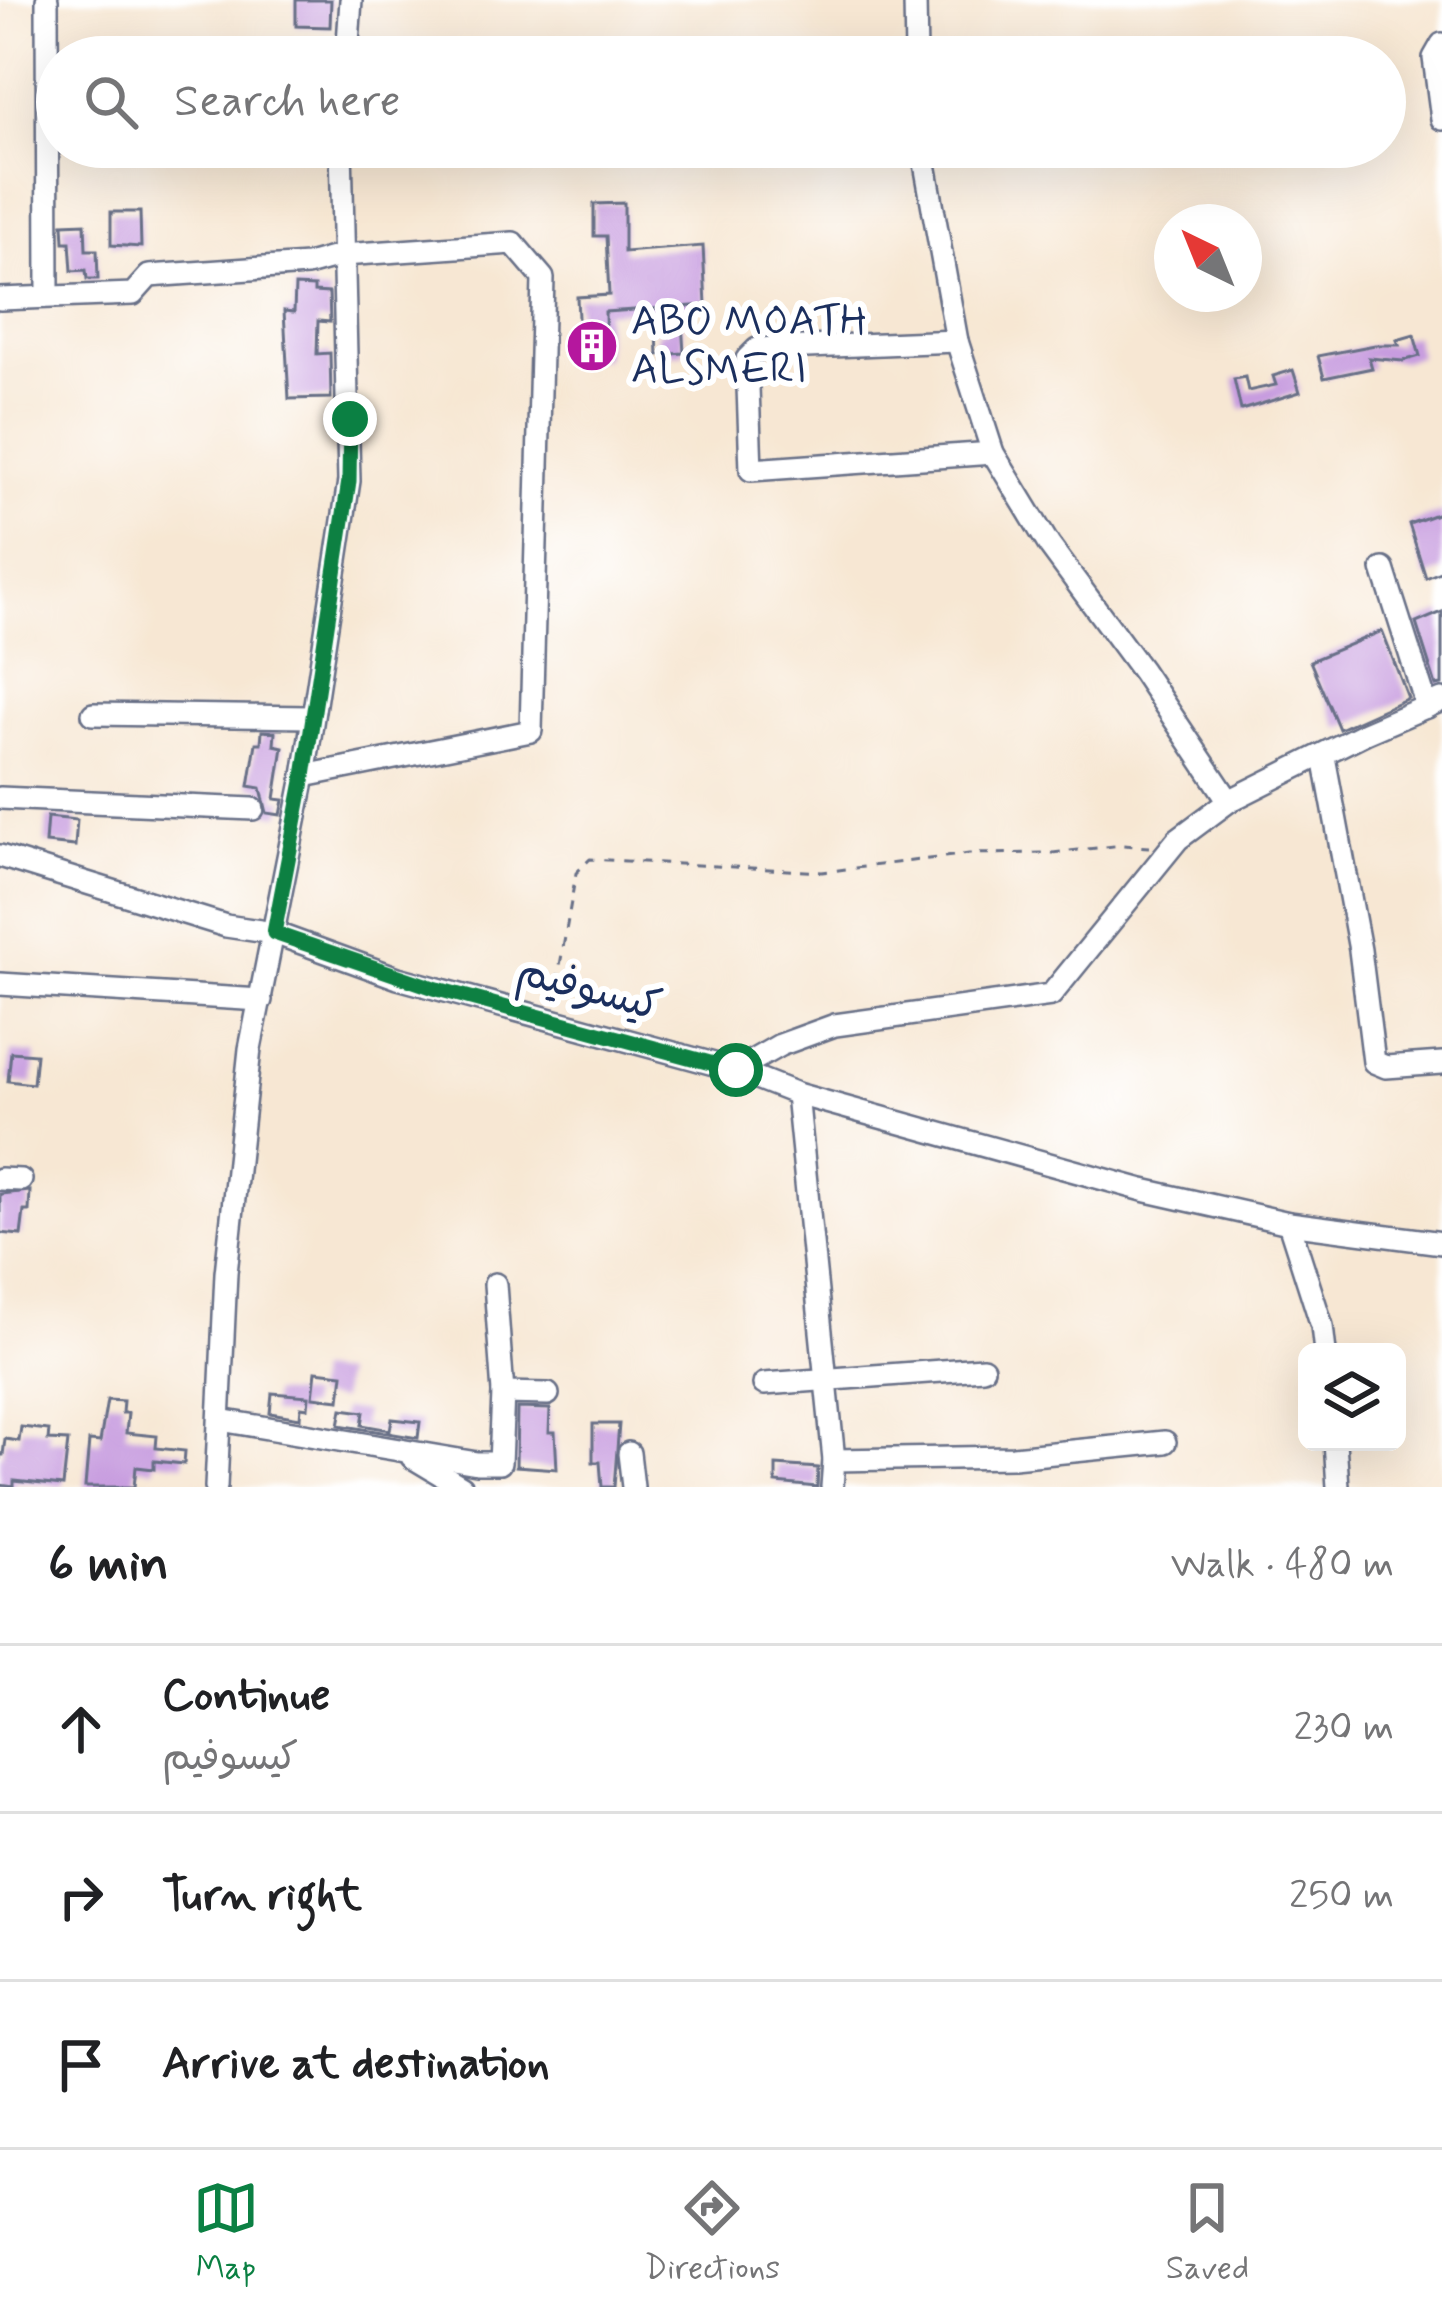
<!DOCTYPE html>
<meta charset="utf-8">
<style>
:root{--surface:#fff;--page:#f2f2f2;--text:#202124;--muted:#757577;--line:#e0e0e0;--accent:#0b8043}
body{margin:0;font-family:Mynerve,"Playpen Sans Arabic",sans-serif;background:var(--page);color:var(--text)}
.controls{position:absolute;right:36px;bottom:36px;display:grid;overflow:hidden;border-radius:18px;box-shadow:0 12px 48px #0002}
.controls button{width:108px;height:108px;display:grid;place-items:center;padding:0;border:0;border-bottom:3px solid var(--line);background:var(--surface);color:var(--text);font:60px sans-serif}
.compass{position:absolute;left:1154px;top:204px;width:108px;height:108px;border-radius:50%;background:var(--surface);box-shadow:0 12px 48px #0002;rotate:317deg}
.stop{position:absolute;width:36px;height:36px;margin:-27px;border:9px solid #0b8043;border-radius:50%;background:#fff}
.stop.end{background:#0b8043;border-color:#fff;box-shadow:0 3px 12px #0008}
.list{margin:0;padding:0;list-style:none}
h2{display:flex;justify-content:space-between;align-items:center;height:156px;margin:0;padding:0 48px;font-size:51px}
h2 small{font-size:39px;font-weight:400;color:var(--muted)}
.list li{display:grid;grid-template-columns:78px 1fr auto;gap:36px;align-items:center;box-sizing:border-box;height:168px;padding:0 48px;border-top:3px solid var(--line)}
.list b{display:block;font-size:45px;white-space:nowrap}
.list p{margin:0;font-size:39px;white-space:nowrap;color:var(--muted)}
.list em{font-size:39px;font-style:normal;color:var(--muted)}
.icon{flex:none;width:66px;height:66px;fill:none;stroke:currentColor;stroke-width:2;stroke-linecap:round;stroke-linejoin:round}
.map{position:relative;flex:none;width:1442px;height:1487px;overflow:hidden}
.search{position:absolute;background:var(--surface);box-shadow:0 12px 48px #0002;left:36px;right:36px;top:36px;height:132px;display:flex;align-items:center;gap:30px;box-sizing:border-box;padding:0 42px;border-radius:66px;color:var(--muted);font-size:45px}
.sheet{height:660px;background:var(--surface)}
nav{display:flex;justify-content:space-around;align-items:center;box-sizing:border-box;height:168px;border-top:3px solid var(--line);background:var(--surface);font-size:33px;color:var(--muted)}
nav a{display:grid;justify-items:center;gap:6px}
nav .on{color:var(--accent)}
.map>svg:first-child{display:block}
</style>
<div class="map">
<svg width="1442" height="1487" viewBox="0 0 1442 1487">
<rect width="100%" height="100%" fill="#fff"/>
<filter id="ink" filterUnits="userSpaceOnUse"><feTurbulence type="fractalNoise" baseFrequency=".00833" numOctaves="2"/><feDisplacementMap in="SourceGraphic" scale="24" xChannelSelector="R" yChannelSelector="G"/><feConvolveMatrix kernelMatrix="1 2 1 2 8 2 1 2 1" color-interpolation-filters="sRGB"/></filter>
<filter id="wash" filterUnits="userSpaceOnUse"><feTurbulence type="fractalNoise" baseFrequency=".004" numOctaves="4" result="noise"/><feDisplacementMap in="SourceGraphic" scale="48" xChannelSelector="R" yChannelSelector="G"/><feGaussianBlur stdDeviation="2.7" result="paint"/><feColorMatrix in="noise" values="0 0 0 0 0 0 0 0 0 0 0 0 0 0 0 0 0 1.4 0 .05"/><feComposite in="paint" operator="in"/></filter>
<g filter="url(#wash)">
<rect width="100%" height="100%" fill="#f7e7d3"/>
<g id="blocks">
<g fill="#c79cdf">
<polygon points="296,0 331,0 330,27 296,26"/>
<polygon points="624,203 624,252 703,246 706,305 681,307 684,353 658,355 657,332 665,332 664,308 605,312 606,358 580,359 577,297 609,295 606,236 594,236 594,204"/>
<polygon points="111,212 140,212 141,247 111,245"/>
<polygon points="85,223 86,250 97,250 98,279 87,279 86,270 72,271 70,242 64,242 63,224"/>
<polygon points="295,286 314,287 314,292 329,293 330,322 318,321 317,354 330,353 331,398 289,399 284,311 294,312"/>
<polygon points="1414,335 1420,356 1403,361 1369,358 1372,368 1324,378 1318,356 1375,345 1399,345 1397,340"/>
<polygon points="1293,370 1300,392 1241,410 1234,379 1245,377 1248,391 1276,385 1273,376"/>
<polygon points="1442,512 1442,571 1426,578 1409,524"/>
<polygon points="1442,612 1442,685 1436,686 1416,623"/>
<polygon points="1382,631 1408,698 1339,729 1310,661"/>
<polygon points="262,731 275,732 274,745 283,747 275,799 284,800 281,815 267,813 261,788 249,786 256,743 261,743"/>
<polygon points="47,817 77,820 75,846 45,843"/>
<polygon points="11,1052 36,1054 33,1084 8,1081"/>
<polygon points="30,1191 29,1211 24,1211 21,1235 0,1233 0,1194"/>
<polygon points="316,1371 343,1374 340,1400 313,1397"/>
<polygon points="272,1393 309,1396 308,1408 301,1407 300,1418 270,1413"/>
<polygon points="107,1400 123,1401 122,1413 128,1413 126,1433 157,1436 156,1448 185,1451 184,1464 154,1461 154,1469 136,1467 134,1487 85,1487 89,1441 100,1442"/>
<polygon points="517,1408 550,1409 549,1432 555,1432 557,1469 516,1466"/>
<polygon points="342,1409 364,1412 362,1425 390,1430 392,1419 420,1422 418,1438 339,1425"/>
<polygon points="593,1424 619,1424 614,1487 602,1487 600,1462 593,1462"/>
<polygon points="21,1427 49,1430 48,1440 68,1441 63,1486 14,1481 14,1487 0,1485 0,1455 3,1455 5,1439 19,1441"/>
<polygon points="776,1465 818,1468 817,1487 776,1483"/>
</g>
</g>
</g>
<g filter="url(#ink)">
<use href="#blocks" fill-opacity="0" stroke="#686f87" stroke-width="3"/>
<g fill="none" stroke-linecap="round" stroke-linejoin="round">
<g stroke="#686f87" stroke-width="26">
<g id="minor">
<polyline points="47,0 48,295"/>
<polyline points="915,0 916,57"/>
<polyline points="1442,44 1434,58 1442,119"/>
<polyline points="347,57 351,0"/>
<polyline points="922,147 957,341 993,453 1049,545 1142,671 1229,801"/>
<polyline points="0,299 133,294 149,276 307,265 343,255 513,243 543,278 531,731 304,776"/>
<polyline points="957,341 757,349 747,359 751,470 993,453"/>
<polyline points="1383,569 1427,707"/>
<polyline points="93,714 310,717"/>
<polyline points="1324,757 1360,950 1374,1062 1386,1067 1442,1063"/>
<polyline points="0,798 253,809"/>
<polyline points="0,856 226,926 274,933 398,978 736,1070 797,1094 1143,1190 1289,1223 1442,1243"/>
<polyline points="0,984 261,1000"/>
<polyline points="736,1070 780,1045 835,1025 1051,995 1178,839 1229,801 1365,733 1442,700"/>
<polyline points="797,1094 834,1460 832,1487"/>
<polyline points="0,1179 21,1180"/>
<polyline points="1289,1223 1322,1326 1325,1352"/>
<polyline points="764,1384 983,1368"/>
<polyline points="503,1393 548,1394"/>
<polyline points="220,1420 477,1463 500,1463 503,1393 495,1284"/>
<polyline points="1335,1442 1338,1487"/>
<polyline points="629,1453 633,1487"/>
<polyline points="412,1457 462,1487"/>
<polyline points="834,1460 1013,1457 1165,1442"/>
<polyline points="216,1487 226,1273 250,1049 304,776 349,481 341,147"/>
</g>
</g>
<polyline stroke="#686f87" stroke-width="3" stroke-dasharray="9 9" stroke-linecap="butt" points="554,1000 576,873 590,859 822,872 969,854 1053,853 1122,845 1149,847"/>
<use href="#minor" stroke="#fff" stroke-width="21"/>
</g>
</g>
<g fill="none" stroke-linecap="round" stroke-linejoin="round" filter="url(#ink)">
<polyline stroke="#0b8043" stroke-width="15" points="350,419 349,481 304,776 274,933 434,988 736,1070"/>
</g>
<defs>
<g id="building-disc" transform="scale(2.7)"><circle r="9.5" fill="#b5179e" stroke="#fff"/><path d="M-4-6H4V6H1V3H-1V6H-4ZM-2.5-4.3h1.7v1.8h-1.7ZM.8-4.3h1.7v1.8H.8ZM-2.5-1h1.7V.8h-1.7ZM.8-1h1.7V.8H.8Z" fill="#fff"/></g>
</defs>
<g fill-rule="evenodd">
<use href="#building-disc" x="592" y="346"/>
</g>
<g text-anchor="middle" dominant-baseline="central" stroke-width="12" stroke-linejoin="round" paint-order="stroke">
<g font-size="42" fill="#1b2f5e" stroke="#fff" text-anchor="start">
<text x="631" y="322">ABO MOATH<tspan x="631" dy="48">ALSMERI</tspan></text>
</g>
<g font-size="42" fill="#1b2f5e" stroke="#fff">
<text transform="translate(589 990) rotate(15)">كيسوفيم</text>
</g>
</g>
</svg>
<div class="controls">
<button><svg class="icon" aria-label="layers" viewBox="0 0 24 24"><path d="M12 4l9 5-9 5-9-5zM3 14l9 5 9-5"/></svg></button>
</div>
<svg class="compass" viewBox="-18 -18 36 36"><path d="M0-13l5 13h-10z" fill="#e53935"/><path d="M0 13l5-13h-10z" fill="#757577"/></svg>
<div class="stop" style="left:736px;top:1070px"></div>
<div class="stop end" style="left:350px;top:419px"></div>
<div class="search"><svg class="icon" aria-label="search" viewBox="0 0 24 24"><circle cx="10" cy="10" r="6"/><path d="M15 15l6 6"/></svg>Search here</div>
</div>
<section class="sheet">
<h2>6 min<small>Walk · 480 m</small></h2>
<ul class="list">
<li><svg class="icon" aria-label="ahead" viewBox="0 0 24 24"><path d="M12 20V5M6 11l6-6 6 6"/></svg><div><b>Continue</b><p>كيسوفيم</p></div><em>230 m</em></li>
<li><svg class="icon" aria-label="right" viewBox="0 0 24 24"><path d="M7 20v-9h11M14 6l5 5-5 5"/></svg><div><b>Turn right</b></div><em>250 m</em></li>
<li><svg class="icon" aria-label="arrive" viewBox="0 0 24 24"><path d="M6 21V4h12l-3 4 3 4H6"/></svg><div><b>Arrive at destination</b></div></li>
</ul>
</section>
<nav>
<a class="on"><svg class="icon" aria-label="map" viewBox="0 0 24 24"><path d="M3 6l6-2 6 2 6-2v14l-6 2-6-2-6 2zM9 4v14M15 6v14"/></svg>Map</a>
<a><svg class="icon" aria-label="directions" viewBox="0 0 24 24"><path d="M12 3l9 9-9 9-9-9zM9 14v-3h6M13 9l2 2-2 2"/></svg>Directions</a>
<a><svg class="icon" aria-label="saved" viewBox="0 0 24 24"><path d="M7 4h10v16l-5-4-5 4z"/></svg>Saved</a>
</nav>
